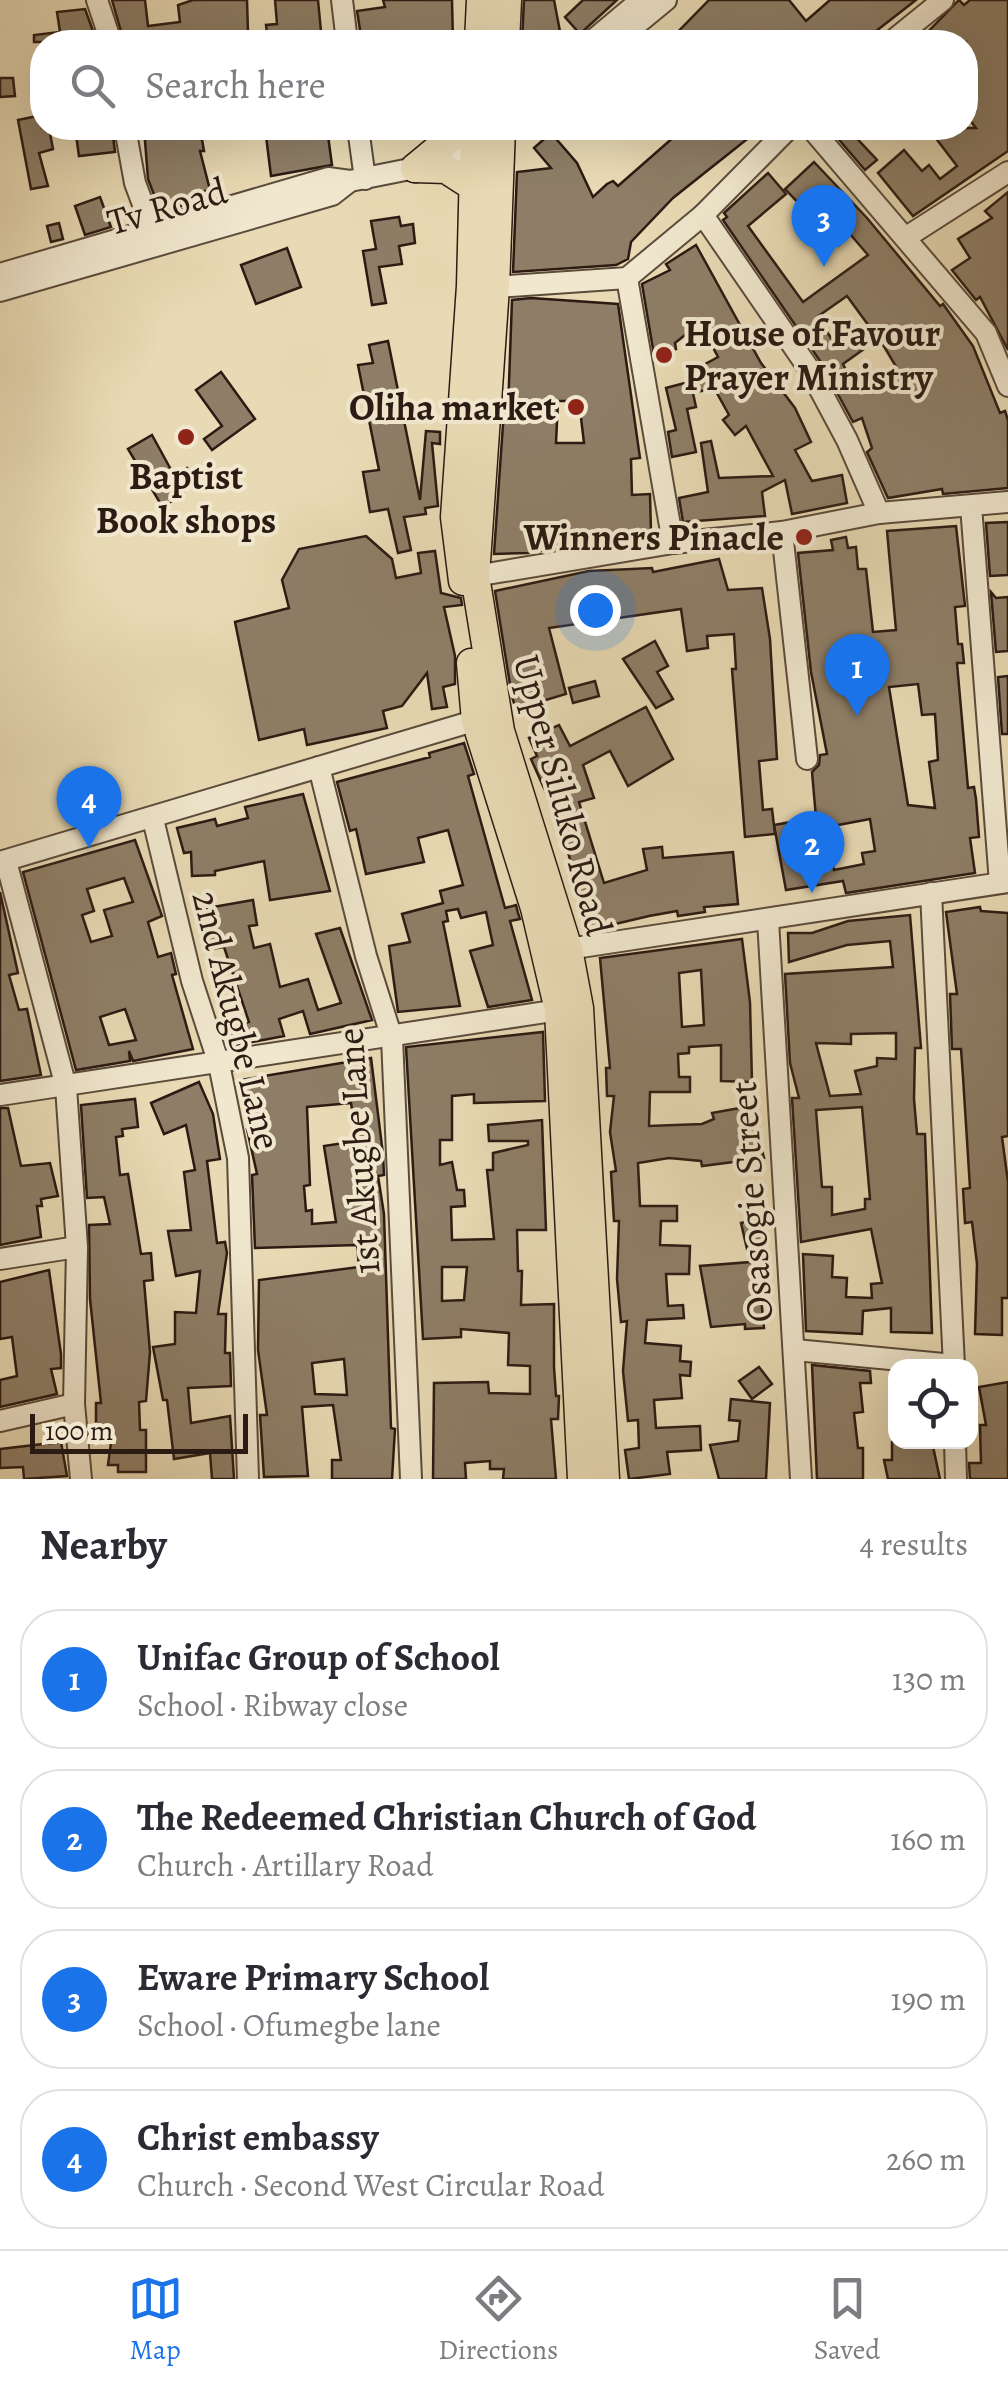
<!DOCTYPE html>
<meta charset="utf-8">
<style>
:root{--surface:#fff;--page:#f7f7f7;--text:#2b2b33;--muted:#7c7c81;--line:#e1e1e2;--accent:#1a73e8}
body{margin:0;font-family:Alegreya,serif;background:var(--page);color:var(--text)}
.controls{position:absolute;right:30px;bottom:30px;display:grid;overflow:hidden;border-radius:20px;box-shadow:0 10px 40px #0002}
.controls button{width:90px;height:90px;display:grid;place-items:center;padding:0;border:0;border-bottom:2px solid var(--line);background:var(--surface);color:var(--text);font:50px sans-serif}
.scale{position:absolute;left:30px;bottom:25px;width:218px;box-sizing:border-box;padding-left:10px;border:5px solid #2c1b13;border-top:0;font-size:28px;line-height:35px;white-space:nowrap;color:#2c1b13;-webkit-text-stroke:8px #f0e7ce;paint-order:stroke}
.you{position:absolute;left:595px;top:610px;width:35px;height:35px;margin:-25px;border:8px solid #fff;border-radius:50%;background:#1a73e8;box-shadow:0 0 0 15px #1a73e833}
.badge{display:grid;place-items:center;width:65px;height:65px;border-radius:50%;background:var(--accent);color:#fff;font-size:32px;font-weight:700}
.pin{position:absolute;translate:-50% -82px;filter:drop-shadow(0 2px 5px #0008)}
.pin::after{content:'';position:absolute;top:52px;width:35px;height:30px;background:inherit;clip-path:polygon(0 0,100% 0,50% 100%)}
.list{margin:0;padding:0;list-style:none}
h2{display:flex;justify-content:space-between;align-items:center;height:130px;margin:0;padding:0 40px;font-size:42px}
h2 small{font-size:32px;font-weight:400;color:var(--muted)}
.list li{display:grid;grid-template-columns:65px 1fr auto;gap:30px;align-items:center;box-sizing:border-box;height:140px;margin:0 20px 20px;padding:0 20px;border:2px solid var(--line);border-radius:40px}
.list b{display:block;font-size:38px;white-space:nowrap}
.list p{margin:0;font-size:32px;white-space:nowrap;color:var(--muted)}
.list em{font-size:32px;font-style:normal;color:var(--muted)}
.icon{flex:none;width:55px;height:55px;fill:none;stroke:currentColor;stroke-width:2;stroke-linecap:round;stroke-linejoin:round}
.map{position:relative;flex:none;width:1008px;height:1479px;overflow:hidden}
.search{position:absolute;background:var(--surface);box-shadow:0 10px 40px #0002;left:30px;right:30px;top:30px;height:110px;display:flex;align-items:center;gap:25px;box-sizing:border-box;padding:0 35px;border-radius:40px;color:var(--muted);font-size:38px}
.sheet{height:770px;background:var(--surface)}
nav{display:flex;justify-content:space-around;align-items:center;box-sizing:border-box;height:140px;border-top:2px solid var(--line);background:var(--surface);font-size:28px;color:var(--muted)}
nav a{display:grid;justify-items:center;gap:5px}
nav .on{color:var(--accent)}
.map>svg:first-child{display:block}
</style>
<div class="map">
<svg width="1008" height="1479" viewBox="0 0 1008 1479">
<rect width="100%" height="100%" fill="#e8dab4"/>
<filter id="stains"><feTurbulence type="fractalNoise" baseFrequency=".002" numOctaves="4"/><feColorMatrix values="0 0 0 0 .2 0 0 0 0 .09 0 0 0 0 .02 0 0 0 .5 -.17"/></filter>
<radialGradient id="worn" r=".72"><stop offset=".6" stop-color="#630" stop-opacity="0"/><stop offset="1" stop-color="#630" stop-opacity=".3"/></radialGradient>
<g fill="#8e7e67" stroke="#2c1b13" stroke-width="2.5" fill-rule="evenodd">
<polygon points="112,0 145,0 148,26 180,22 178,5 193,0 247,0 248,32 212,33 213,42 124,42"/>
<polygon points="275,0 318,0 322,42 268,42 266,25 277,24"/>
<polygon points="383,0 452,0 453,42 362,42 357,11 385,7"/>
<polygon points="524,0 554,0 562,42 522,42"/>
<polygon points="583,0 617,0 580,34 565,17"/>
<polygon points="709,0 789,0 806,21 830,0 916,0 862,42 668,42"/>
<polygon points="959,0 964,5 970,0 1008,0 1008,151 913,216 878,173 904,150 922,171 929,165 940,179 957,166 928,128 976,128 966,115 966,42 918,42"/>
<polygon points="85,9 97,42 34,42 34,35 60,32 57,12"/>
<polygon points="0,78 13,78 15,96 0,97"/>
<polygon points="42,115 42,128 49,128 53,149 39,153 48,186 31,189 18,120"/>
<polygon points="75,128 112,128 115,152 79,156"/>
<polygon points="144,128 200,128 204,151 200,151 210,190 201,192 203,199 161,213 148,179"/>
<polygon points="265,128 327,128 332,165 271,176"/>
<polygon points="684,128 761,128 673,198 631,242 628,259 616,265 513,272 517,172 551,168 534,148 551,133 577,163 593,197 607,184 613,181 618,186"/>
<polygon points="829,128 847,128 877,160 865,170"/>
<path d="M814,162L867,218L940,306L943,304L973,346L1000,413L1005,411L1008,420V488L943,494L942,489L888,498L867,452L872,448L862,418L853,422L820,361L723,220L727,217L724,213L768,173L786,194L748,226L803,302L868,255L850,234L839,245L785,189ZM847,296L885,348L898,370L855,389L843,364L878,339L851,345L845,337L835,344L817,317Z"/>
<polygon points="1008,192 1008,350 980,297 976,300 952,270 970,258 958,239 992,218 985,211"/>
<polygon points="100,197 111,227 85,235 75,206"/>
<polygon points="399,217 401,226 413,224 415,243 399,246 402,264 379,267 386,303 372,305 363,251 376,249 371,221"/>
<polygon points="59,223 63,239 51,242 47,226"/>
<polygon points="696,245 761,363 795,408 811,442 795,450 812,481 842,475 847,503 792,514 785,480 762,492 765,516 683,522 679,498 708,492 701,443 711,441 719,478 773,476 746,426 735,435 723,420 729,415 714,388 693,393 696,407 687,409 696,452 672,457 668,432 676,430 666,388 704,378 698,368 718,357 700,323 675,343 676,349 654,355 642,284 670,270 666,264"/>
<polygon points="287,248 301,287 256,304 241,265"/>
<path d="M531,298L618,304L640,458L631,459L632,495L650,494L651,533L528,553L494,554L504,410H508L512,300ZM558,401H579L584,443H556Z"/>
<polygon points="388,341 420,500 426,431 440,432 440,444 432,443 438,506 425,508 426,514 404,517 411,550 398,553 388,509 370,512 363,472 379,470 358,365 373,363 369,345"/>
<polygon points="221,372 255,419 212,450 204,439 222,426 196,390"/>
<polygon points="152,435 175,477 187,468 197,481 163,508 128,449"/>
<polygon points="1008,522 1008,575 990,576 986,523"/>
<path d="M956,526L965,606L955,607L958,644H962L964,663H957L968,788L974,787L976,799L979,837L970,838L975,873L846,893L843,881L786,890L774,825L791,822L793,835L827,829L834,870L864,864L862,853L875,851L870,819L817,829L812,772L819,765L820,755L827,754L811,672L798,553L833,550L831,540L846,537L848,548L856,547L858,569H866L873,632L896,630L887,531ZM918,684L922,715L935,714L938,760L929,762L935,808L908,805L889,687Z"/>
<polygon points="366,536 392,559 396,578 421,573 418,553 435,551 441,593 461,598 462,605 444,607 455,656 455,684 443,687 447,707 432,709 427,673 402,706 383,711 387,728 307,745 304,729 259,740 235,622 289,608 282,580 299,549"/>
<polygon points="719,559 728,590 762,588 770,639 777,759 759,761 763,810 772,809 775,834 745,837 732,669 736,669 734,634 707,636 708,648 687,651 681,609 549,628 566,694 516,709 512,697 495,591 589,571 652,568 653,572"/>
<polygon points="991,592 996,598 1008,597 1008,651 996,652"/>
<polygon points="655,641 668,666 657,672 673,699 656,708 623,659"/>
<polygon points="1008,676 1008,734 1002,734 998,677"/>
<polygon points="595,681 599,696 573,703 569,688"/>
<polygon points="646,707 673,759 628,786 610,751 583,765 594,798 579,802 604,883 647,870 643,849 662,847 663,858 733,852 738,904 704,907 705,912 678,916 677,911 649,916 590,930 560,824 531,759 537,756 529,738 559,725 570,746"/>
<polygon points="464,743 474,774 468,776 505,908 516,905 518,913 520,919 510,921 532,1000 488,1007 470,951 493,945 486,912 461,918 458,909 446,911 448,921 443,922 460,1006 398,1012 389,946 410,942 402,914 443,903 440,891 463,885 448,830 418,838 424,862 366,874 356,829 350,831 337,782 430,757 429,753"/>
<polygon points="303,794 330,891 270,900 264,861 215,871 215,875 192,876 191,852 184,853 177,828 215,819 217,826 248,818 245,807"/>
<path d="M135,840L162,916L148,922L158,957L171,953L176,974L172,975L193,1049L133,1061L129,1051L130,1061L76,1070L23,872ZM124,878L133,902L104,910L112,936L91,942L82,915L94,911L87,889ZM125,1009L136,1040L109,1045L100,1017Z"/>
<polygon points="0,892 18,973 9,975 19,1010 27,1009 41,1075 0,1081"/>
<polygon points="253,900 257,925 249,926 254,948 270,944 280,987 308,979 318,1010 341,1003 316,934 340,928 372,1020 310,1034 303,1011 279,1019 284,1036 231,1046 226,1029 249,1022 224,947 205,950 196,910"/>
<polygon points="980,907 981,911 1008,913 1008,1136 1002,1137 1008,1182 1008,1298 1002,1298 1002,1335 975,1334 977,1264 972,1222 965,1223 963,1189 970,1188 963,1077 961,1049 952,1049 950,994 957,994 946,912"/>
<path d="M910,915L921,1048H915L914,1099L917,1134H925L932,1333L891,1332V1308L863,1311L862,1334L806,1331L803,1254L833,1256L832,1277L847,1278L846,1297L872,1298L871,1284L882,1283L871,1229L801,1242L792,1098H799L790,1063L785,974L893,967L890,941L847,945L789,962L788,933H812L848,921ZM896,1033V1059L877,1058V1066L855,1071L861,1094L830,1096L816,1043L851,1044V1034ZM862,1107L870,1199H865V1209L832,1215V1187H822L816,1110Z"/>
<path d="M742,939L750,1002L752,1082L721,1081V1045L689,1047V1053L678,1054L679,1077H690V1092H650L649,1126L702,1124L714,1119L712,1113L751,1106L764,1158L702,1166L701,1161L669,1158L638,1163L640,1206H677V1221H661L660,1245L690,1246L689,1274H666L668,1306L683,1305L684,1318L647,1320L645,1343L681,1346L680,1361L691,1362L690,1376L680,1375L682,1398L654,1400L656,1428L700,1426L701,1450L667,1452L670,1474L629,1479L625,1450L639,1448L638,1420L628,1421L623,1371L627,1321L621,1322L617,1279L619,1221H614L611,1172L616,1171L610,1132L614,1096H607L606,1068H610L600,958ZM701,970L704,1025L682,1027L679,973Z"/>
<path d="M543,1032L545,1101L474,1103V1094L452,1096V1140H440V1165L452,1162L457,1190H464L465,1206L451,1207L452,1240L494,1239L487,1170H493V1153L528,1145V1141H489L488,1125L542,1120L546,1230H517L518,1271H522L521,1305L554,1304V1367L556,1396H559L558,1419H551L556,1479H503L504,1469H490V1461L465,1463L466,1479H433L434,1383L488,1382L489,1393L530,1394V1366L508,1365L509,1333L461,1329V1337L423,1339L406,1047ZM442,1267H467L464,1300L442,1301Z"/>
<path d="M371,1058L383,1154L384,1175L378,1176L384,1214L391,1428L395,1429L392,1479H332V1460H341L333,1405L302,1407L308,1476L264,1477L260,1415H267L258,1350L259,1280L359,1267L357,1245L255,1248L252,1175L257,1174L247,1129L259,1126L253,1099L245,1100L241,1080ZM351,1103L357,1141L324,1146L336,1222L312,1224V1210L306,1211L304,1186L310,1185L307,1107ZM344,1359L347,1395L315,1394L312,1363Z"/>
<polygon points="199,1082 213,1114 220,1159 207,1161 217,1243 225,1242 227,1253 218,1314 226,1314 225,1353 230,1353 231,1386 188,1388 191,1423 230,1416 234,1479 212,1479 210,1453 174,1459 167,1400 163,1400 153,1347 175,1344 175,1312 196,1313 200,1271 176,1276 169,1237 168,1231 191,1230 184,1172 195,1170 186,1125 164,1134 151,1103"/>
<polygon points="135,1099 138,1127 122,1129 123,1136 116,1137 120,1175 128,1174 141,1254 151,1253 153,1280 144,1281 150,1352 146,1401 139,1402 140,1430 146,1430 146,1472 118,1472 118,1465 108,1465 113,1428 96,1428 96,1403 101,1403 90,1299 89,1225 110,1224 104,1197 87,1198 81,1105"/>
<polygon points="0,1108 8,1108 21,1166 50,1163 58,1196 41,1199 42,1206 37,1206 41,1237 0,1245"/>
<polygon points="761,1218 767,1242 762,1243 765,1286 760,1287 764,1328 745,1329 745,1324 711,1327 700,1266 750,1262 741,1223"/>
<polygon points="49,1270 61,1354 61,1368 51,1369 57,1394 0,1407 0,1380 17,1376 12,1337 0,1339 0,1282"/>
<polygon points="812,1365 870,1371 871,1383 860,1383 863,1412 854,1413 858,1448 863,1448 863,1479 817,1479"/>
<polygon points="759,1367 772,1384 752,1399 739,1381"/>
<polygon points="1008,1382 1008,1479 970,1479 969,1463 981,1463 980,1425 986,1425 979,1387"/>
<polygon points="731,1399 770,1403 766,1479 719,1479 710,1445 738,1441 740,1421 729,1420"/>
<polygon points="61,1442 67,1476 24,1479 23,1467 0,1468 0,1449"/>
<polygon points="892,1442 932,1442 940,1479 888,1479 884,1460 892,1460"/>
</g>
<g fill="none" stroke-linecap="round" stroke-linejoin="round">
<g stroke="#5b4b3b" stroke-width="24">
<g id="minor">
<polyline points="97,0 111,42"/>
<polyline points="342,0 347,42"/>
<polyline points="591,42 641,0"/>
<polyline points="615,42 666,0"/>
<polyline points="891,42 943,0"/>
<polyline points="125,128 135,183 153,231"/>
<polyline points="358,128 365,179"/>
<polyline points="811,128 986,333 1008,386"/>
<polyline points="350,181 415,168 482,143"/>
<polyline points="703,215 809,369 847,440 879,513"/>
<polyline points="908,236 1008,172"/>
<polyline points="0,274 328,178 350,181 332,195 0,291"/>
<polyline points="627,278 673,543"/>
<polyline points="495,287 627,278 703,215 789,128"/>
<polyline points="971,506 1000,883"/>
<polyline points="782,532 807,759"/>
<polyline points="475,576 673,543 782,532 879,513 1008,502"/>
<polyline points="319,767 366,956 392,1038 411,1479"/>
<polyline points="153,819 192,981 219,1064 238,1158 248,1479"/>
<polyline points="6,861 66,1087 77,1247 74,1404 81,1479"/>
<polyline points="0,862 487,717"/>
<polyline points="931,893 954,1366"/>
<polyline points="768,920 801,1479"/>
<polyline points="568,949 1008,882"/>
<polyline points="0,1095 559,1010"/>
<polyline points="0,1259 77,1247"/>
<polyline points="795,1350 954,1365"/>
<polyline points="0,1421 74,1404"/>
<polyline points="955,1442 956,1479"/>
</g>
</g>
<g stroke="#2c1b13" stroke-width="31">
<g id="major">
<polyline points="479,42 481,0"/>
<polyline points="505,42 507,0"/>
<polyline points="501,128 495,287 475,576 500,731 568,949 579,1008 605,1479"/>
<polyline points="415,168 446,169 474,187"/>
<polyline points="415,168 463,128"/>
<polyline points="463,581 455,517 471,286 475,128"/>
<polyline points="471,663 476,721 535,908 559,1010 582,1479"/>
</g>
</g>
<use href="#minor" stroke="#f0e7ce" stroke-width="20"/>
<use href="#major" stroke="#e8dab4" stroke-width="28"/>
</g>
<g fill="#8f2418" stroke="#f0e7ce" stroke-width="4">
<circle cx="664" cy="355" r="10"/>
<circle cx="576" cy="407" r="10"/>
<circle cx="186" cy="437" r="10"/>
<circle cx="804" cy="537" r="10"/>
</g>
<g text-anchor="middle" dominant-baseline="central" stroke-width="8" stroke-linejoin="round" paint-order="stroke">
<g font-size="38" fill="#2c1b13" stroke="#f0e7ce">
<text transform="translate(167 206) rotate(-16)">Tv Road</text>
<text transform="translate(563 795) rotate(75)">Upper Siluko Road</text>
<text transform="translate(237 1020) rotate(76)">2nd Akugbe Lane</text>
<text transform="translate(358 1151) rotate(-94)">1st Akugbe Lane</text>
<text transform="translate(751 1202) rotate(-94)">Osasogie Street</text>
</g>
<g font-size="38" font-weight="bold" fill="#2c1b13" stroke="#f0e7ce" text-anchor="end">
<text x="684" y="333" text-anchor="start">House of Favour<tspan x="684" dy="44">Prayer Ministry</tspan></text>
<text x="556" y="407">Oliha market</text>
<text x="186" y="476" text-anchor="middle">Baptist<tspan x="186" dy="44">Book shops</tspan></text>
<text x="784" y="537">Winners Pinacle</text>
</g>
</g>
<rect width="100%" height="100%" filter="url(#stains)"/>
<rect width="100%" height="100%" fill="url(#worn)"/>
</svg>
<div class="controls">
<button><svg class="icon" aria-label="locate" viewBox="0 0 24 24"><circle cx="12" cy="12" r="6"/><path d="M12 2v4M12 18v4M2 12h4M18 12h4"/></svg></button>
</div>
<div class="scale">100 m</div>
<div class="you"></div>
<div class="pin badge" style="left:857px;top:716px">1</div>
<div class="pin badge" style="left:812px;top:893px">2</div>
<div class="pin badge" style="left:824px;top:267px">3</div>
<div class="pin badge" style="left:89px;top:848px">4</div>
<div class="search"><svg class="icon" aria-label="search" viewBox="0 0 24 24"><circle cx="10" cy="10" r="6"/><path d="M15 15l6 6"/></svg>Search here</div>
</div>
<section class="sheet">
<h2>Nearby<small>4 results</small></h2>
<ul class="list">
<li><span class="badge">1</span><div><b>Unifac Group of School</b><p>School · Ribway close</p></div><em>130 m</em></li>
<li><span class="badge">2</span><div><b>The Redeemed Christian Church of God</b><p>Church · Artillary Road</p></div><em>160 m</em></li>
<li><span class="badge">3</span><div><b>Eware Primary School</b><p>School · Ofumegbe lane</p></div><em>190 m</em></li>
<li><span class="badge">4</span><div><b>Christ embassy</b><p>Church · Second West Circular Road</p></div><em>260 m</em></li>
</ul>
</section>
<nav>
<a class="on"><svg class="icon" aria-label="map" viewBox="0 0 24 24"><path d="M3 6l6-2 6 2 6-2v14l-6 2-6-2-6 2zM9 4v14M15 6v14"/></svg>Map</a>
<a><svg class="icon" aria-label="directions" viewBox="0 0 24 24"><path d="M12 3l9 9-9 9-9-9zM9 14v-3h6M13 9l2 2-2 2"/></svg>Directions</a>
<a><svg class="icon" aria-label="saved" viewBox="0 0 24 24"><path d="M7 4h10v16l-5-4-5 4z"/></svg>Saved</a>
</nav>
